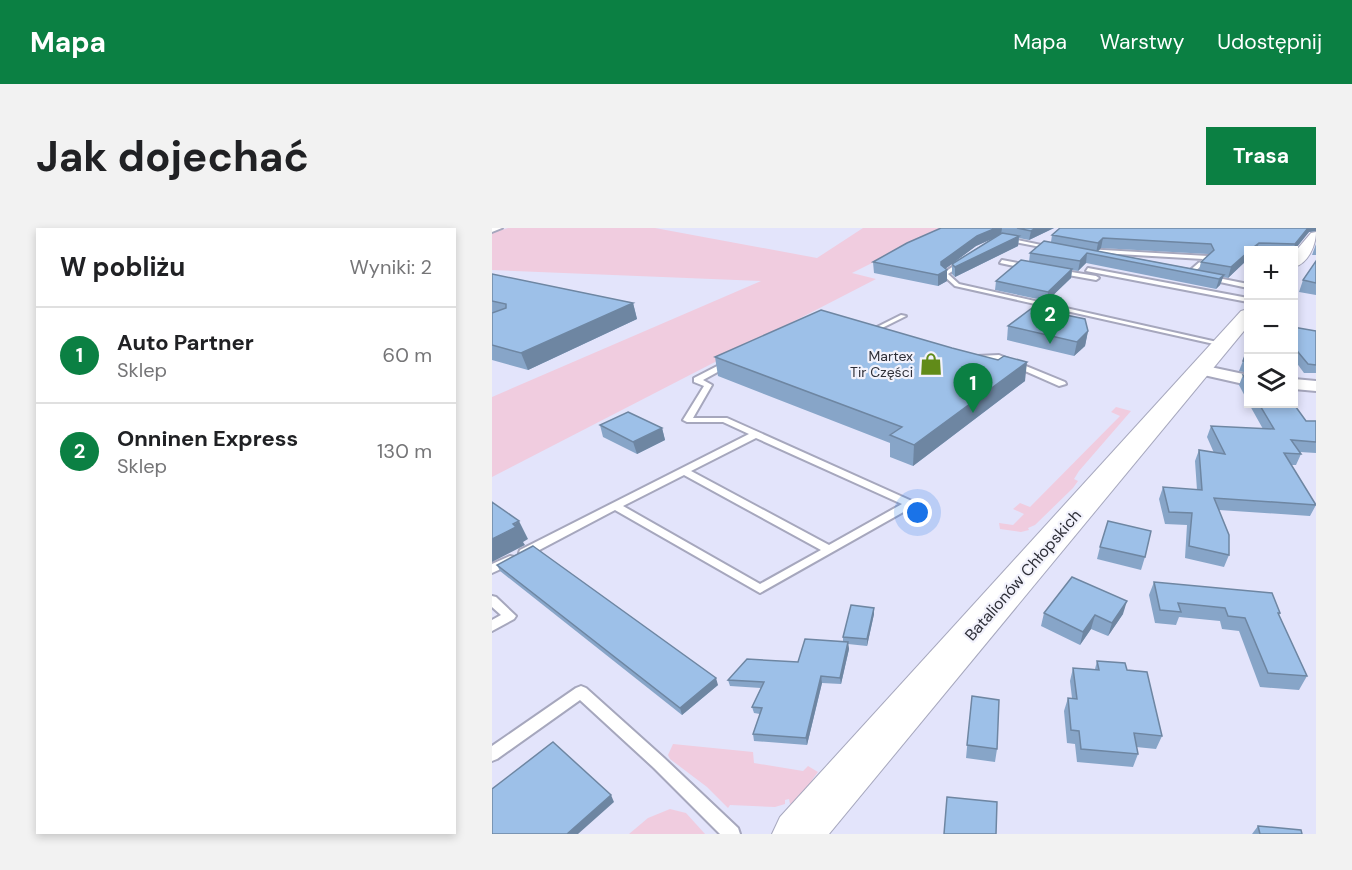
<!DOCTYPE html>
<html lang="pl">
<meta charset="utf-8">
<style>
:root{--surface:#fff;--page:#f2f2f2;--text:#202124;--muted:#757577;--line:#e0e0e0;--accent:#0b8043}
body{margin:0;font-family:"DM Sans",sans-serif;background:var(--page);color:var(--text)}
.controls{position:absolute;right:18px;top:18px;display:grid;overflow:hidden;border-radius:0px;box-shadow:0 3px 9px #0003}
.controls button{width:54px;height:54px;display:grid;place-items:center;padding:0;border:0;border-bottom:2px solid var(--line);background:var(--surface);color:var(--text);font:30px sans-serif}
.you{position:absolute;left:426px;top:285px;width:21px;height:21px;margin:-15px;border:4px solid #fff;border-radius:50%;background:#1a73e8;box-shadow:0 0 0 9px #1a73e833}
.badge{display:grid;place-items:center;width:39px;height:39px;border-radius:50%;background:var(--accent);color:#fff;font-size:20px;font-weight:700}
.pin{position:absolute;translate:-50% -50px;filter:drop-shadow(0 2px 3px #0008)}
.pin::after{content:'';position:absolute;top:32px;width:21px;height:18px;background:inherit;clip-path:polygon(0 0,100% 0,50% 100%)}
.list{margin:0;padding:0;list-style:none}
h2{display:flex;justify-content:space-between;align-items:center;height:78px;margin:0;padding:0 24px;font-size:26px}
h2 small{font-size:20px;font-weight:400;color:var(--muted)}
.list li{display:grid;grid-template-columns:39px 1fr auto;gap:18px;align-items:center;box-sizing:border-box;height:96px;padding:0 24px;border-top:2px solid var(--line)}
.list b{display:block;font-size:22px;white-space:nowrap}
.list p{margin:0;font-size:20px;white-space:nowrap;color:var(--muted)}
.list em{font-size:20px;font-style:normal;color:var(--muted)}
.icon{flex:none;width:33px;height:33px;fill:none;stroke:currentColor;stroke-width:2;stroke-linecap:round;stroke-linejoin:round}
.map{position:relative;flex:none;width:824px;height:606px;overflow:hidden;border-radius:0px}
header{display:flex;align-items:center;gap:36px;box-sizing:border-box;height:84px;padding:0 30px;background:var(--accent);color:#fff}
header strong{font-size:28px}
nav{display:flex;gap:33px;margin-inline-start:auto;font-size:21px}
.intro{display:flex;align-items:center;justify-content:space-between;box-sizing:border-box;height:144px;padding:0 36px}
h1{margin:0;font-size:42px}
.button{padding:15px 27px;border-radius:0px;background:var(--accent);color:#fff;font-size:21px;font-weight:700}
main{display:flex;gap:36px;padding:0 36px}
aside{flex:1;background:var(--surface);border-radius:0px;box-shadow:0 3px 9px #0003}
.map>svg:first-child{display:block}
</style>
<header>
<strong>Mapa</strong>
<nav><a>Mapa</a><a>Warstwy</a><a>Udostępnij</a></nav>
</header>
<div class="intro"><h1>Jak dojechać</h1><a class="button">Trasa</a></div>
<main>
<aside>
<h2>W pobliżu<small>Wyniki: 2</small></h2>
<ul class="list">
<li><span class="badge">1</span><div><b>Auto Partner</b><p>Sklep</p></div><em>60 m</em></li>
<li><span class="badge">2</span><div><b>Onninen Express</b><p>Sklep</p></div><em>130 m</em></li>
</ul>
</aside>
<div class="map">
<svg width="824" height="606" viewBox="0 0 824 606">
<rect width="100%" height="100%" fill="#e3e4fb"/>
<g fill="#f0ccdf">
<polygon points="16,0 163,0 325,30 371,0 450,0 360,45 384,51 0,249 0,169 269,53 0,42 0,5"/>
<polygon points="624,179 639,183 587,243 582,251 586,253 581,260 543,297 536,300 537,302 529,304 508,301 507,295 521,297 532,286 521,281 528,275 538,279 628,188 619,184"/>
<polygon points="181,516 261,524 262,535 311,543 316,538 326,544 320,552 320,560 302,575 298,576 297,571 293,572 293,576 283,579 238,577 236,580 215,559 178,531 176,527"/>
<polygon points="178,581 194,585 213,606 137,606 156,590"/>
</g>
<g fill="none" stroke-linecap="round" stroke-linejoin="round">
<g stroke="#a6a7bd" stroke-width="4">
<g id="lane">
<polygon points="515,10 559,19 561,20 559,21 513,12"/>
<polygon points="594,21 716,28 719,30 697,48 695,47 695,45 711,31 592,24"/>
<polygon points="472,31 474,34 456,46 467,56 734,116 731,118 463,58 450,46"/>
<polygon points="510,32 536,37 539,39 536,41 508,35"/>
<polygon points="596,40 756,70 756,74 594,43"/>
<polygon points="567,42 604,48 607,50 604,52 565,45"/>
<polygon points="716,48 756,56 756,60 714,51 713,50"/>
<polygon points="409,87 414,88 382,104 377,103"/>
<polygon points="507,127 573,154 574,156 567,158 506,131 485,132 481,130 485,128"/>
<path d="M235,133L242,135L211,152L220,157L201,190H235L422,274L423,276L422,278L268,365L123,282L36,328H28L27,325L28,322L257,206L231,194H195L191,192L212,158L202,154V150ZM264,210L410,276L337,317L199,243ZM192,247L329,322L268,356L131,278Z"/>
<polygon points="18,328 22,329 24,332 22,335 0,345 0,336"/>
<polygon points="0,368 4,369 24,388 22,391 0,403 0,392 9,387 0,379"/>
<polygon points="89,458 94,460 172,530 246,600 248,606 228,606 162,540 88,472 5,531 0,533 0,518 84,460"/>
</g>
</g>
<g stroke="#a6a7bd" stroke-width="4">
<g id="street">
<polygon points="0,0 10,0 0,4"/>
<polygon points="709,137 756,147 756,157 703,145 701,142"/>
<polygon points="802,151 824,153 824,163 802,161"/>
</g>
</g>
<g stroke="#a6a7bd" stroke-width="2">
<g id="secondary">
<path d="M824,4C824,17 816,36 802,39V25L819,5Z"/>
<polygon points="756,81 756,98 337,606 280,606 288,589 749,83"/>
</g>
</g>
<use href="#lane" fill="#fff" fill-rule="evenodd"/>
<use href="#street" fill="#fff" fill-rule="evenodd"/>
<use href="#secondary" fill="#fff" fill-rule="evenodd"/>
</g>
<g fill="#87a5c8" fill-rule="evenodd">
<polygon points="449,0 562,0 537,12 527,10 526,18 463,49 460,46 460,36 501,10 484,18 453,41 455,42 455,53 446,58 382,45 381,34"/>
<path d="M824,0V3L817,4L801,22H756V31L736,50L731,49L728,57L724,61L594,35L586,43L580,42L579,50L555,73L503,62L504,53L537,34L538,25L559,14L560,7ZM609,20L716,26L717,27L709,34L707,42L606,23Z"/>
<polygon points="824,16 824,27 820,27"/>
<polygon points="824,33 824,67 807,64 811,52"/>
<polygon points="0,46 141,75 145,91 36,142 0,132"/>
<polygon points="516,98 596,103 593,118 582,128 515,112"/>
<polygon points="801,99 824,103 824,145 812,145 801,130"/>
<polygon points="756,120 756,145 747,143"/>
<polygon points="223,129 533,153 421,238 398,229 398,215 226,148"/>
<polygon points="751,147 756,148 756,174 747,157"/>
<polygon points="757,176 801,176 814,193 824,193 824,225 808,224 809,226 804,237 799,237 824,277 818,288 727,282 737,327 732,339 693,330 695,297 673,296 667,271 671,259 705,262 703,233 707,222 722,225 715,209 719,198 771,201"/>
<polygon points="108,197 170,200 173,212 145,226 111,209"/>
<polygon points="608,319 653,329 649,342 605,331"/>
<polygon points="5,337 226,457 190,487 8,343"/>
<polygon points="662,354 788,385 787,387 815,448 807,462 768,459 747,403 730,401 728,393 687,389 684,397 663,395 657,367"/>
<polygon points="382,380 382,386 375,418 356,416 357,421 349,456 330,455 315,517 262,513 261,506 268,486 262,485 260,479 269,460 238,458 236,452 306,434 351,413 351,409"/>
<polygon points="552,385 631,386 616,408 599,401 588,417 549,398"/>
<polygon points="605,433 635,442 670,508 664,521 644,519 646,526 641,539 585,534 583,516 575,515 572,483 576,470 580,470 578,453 581,440 603,441"/>
<polygon points="480,468 505,521 503,534 474,530"/>
<polygon points="766,598 810,606 760,606"/>
</g>
<g fill="#6e86a2">
<polygon points="504,0 510,0 509,7 484,18 449,44 449,34 485,8"/>
<polygon points="544,0 562,0 537,12 539,3"/>
<polygon points="816,0 824,0 824,3 817,4 801,24 803,16"/>
<polygon points="527,8 526,18 463,49 463,39"/>
<polygon points="611,10 609,20 604,25 606,15"/>
<polygon points="767,15 764,22 758,22"/>
<polygon points="756,24 756,31 736,50 739,39"/>
<polygon points="595,25 594,35 586,43 588,33"/>
<polygon points="580,41 579,50 555,73 556,64"/>
<polygon points="455,42 455,53 446,58 446,47"/>
<polygon points="732,47 728,57 724,61 727,51"/>
<polygon points="141,75 145,91 36,142 29,125"/>
<polygon points="596,103 593,118 582,128 585,114"/>
<polygon points="535,134 533,153 421,238 422,217"/>
<polygon points="170,200 173,212 145,226 141,214"/>
<polygon points="27,293 36,311 31,314 33,317 0,334 0,311"/>
<polygon points="635,373 631,386 616,408 620,395"/>
<polygon points="382,380 382,386 375,418 375,411"/>
<polygon points="603,387 599,401 588,417 591,404"/>
<polygon points="356,414 357,421 349,456 348,450"/>
<polygon points="329,448 330,455 315,517 314,510"/>
<polygon points="224,450 226,457 190,487 188,480"/>
<polygon points="119,567 122,574 86,606 75,606"/>
</g>
<g fill="#9dc0e8" stroke="#6e86a2" stroke-width="1.5">
<polygon points="449,0 504,0 485,8 449,34 449,37 455,42 446,47 381,34 415,15"/>
<polygon points="525,0 544,0 539,3"/>
<polygon points="568,0 816,0 803,16 767,15 758,22 756,22 756,24 739,39 709,34 722,22 719,16 611,10 606,15 560,7"/>
<polygon points="510,5 527,8 463,39 460,36"/>
<polygon points="552,13 732,47 727,51 595,25 588,33 538,25"/>
<polygon points="529,32 580,41 556,64 504,53"/>
<polygon points="824,33 824,55 811,52"/>
<polygon points="0,46 141,75 29,125 0,117 0,85 14,80 14,76 0,73"/>
<polygon points="540,80 593,91 596,103 585,114 516,98"/>
<polygon points="329,82 460,120 506,132 512,128 535,134 422,217 398,207 410,199 223,129"/>
<polygon points="801,99 824,103 824,137 816,136 801,118"/>
<polygon points="756,120 756,134 751,133"/>
<polygon points="751,147 756,148 756,157"/>
<polygon points="801,175 814,193 824,193 824,214 799,212 809,226 792,225 824,277 722,270 737,307 737,327 697,318 700,285 677,284 671,259 710,262 707,222 733,226 719,198 782,201 767,176 801,176"/>
<polygon points="136,184 170,200 141,214 108,197"/>
<polygon points="0,274 27,293 21,296 24,299 0,311"/>
<polygon points="616,293 659,303 653,329 608,319"/>
<polygon points="41,318 224,450 188,480 5,337"/>
<polygon points="580,349 635,373 620,395 603,387 591,404 552,385"/>
<polygon points="662,354 780,365 788,385 786,385 815,448 776,445 753,390 736,388 733,380 686,375 689,384 668,382"/>
<polygon points="359,377 382,380 375,411 351,409"/>
<polygon points="313,411 356,414 348,450 329,448 314,510 261,506 270,480 260,479 272,454 236,452 255,431 306,434"/>
<polygon points="605,433 633,435 635,442 655,444 670,508 642,505 646,526 589,521 587,503 579,502 576,470 585,471 581,440 607,442"/>
<polygon points="480,468 507,472 505,521 475,517"/>
<polygon points="61,514 119,567 75,606 0,606 0,561"/>
<polygon points="455,569 505,574 504,606 452,606"/>
<polygon points="766,598 809,602 810,606 768,606"/>
</g>
<defs>
<g id="shop-bare" transform="scale(1.8)"><path d="M-5-2.5h2.3a2.7 3.5 0 0 1 5.4 0H5L5.5 6h-11ZM-1.5-2.5h3a1.5 2.3 0 0 0-3 0Z" fill="#618b19" stroke="#f2f2fc" stroke-width="2.5" paint-order="stroke"/></g>
</defs>
<g fill-rule="evenodd">
<use href="#shop-bare" x="439" y="136"/>
</g>
<g text-anchor="middle" dominant-baseline="central" stroke-width="4.5" stroke-linejoin="round" paint-order="stroke">
<g font-size="14" fill="#2e2f38" stroke="#f2f2fc" text-anchor="end">
<text x="421" y="128">Martex<tspan x="421" dy="16">Tir Części</tspan></text>
</g>
<g font-size="16" fill="#2e2f38" stroke="#f2f2fc">
<text transform="translate(531 347) rotate(-49)">Batalionów Chłopskich</text>
</g>
</g>
</svg>
<div class="controls">
<button>+</button>
<button>−</button>
<button><svg class="icon" aria-label="layers" viewBox="0 0 24 24"><path d="M12 4l9 5-9 5-9-5zM3 14l9 5 9-5"/></svg></button>
</div>
<div class="you"></div>
<div class="pin badge" style="left:481px;top:185px">1</div>
<div class="pin badge" style="left:558px;top:116px">2</div>
</div>
</main>
